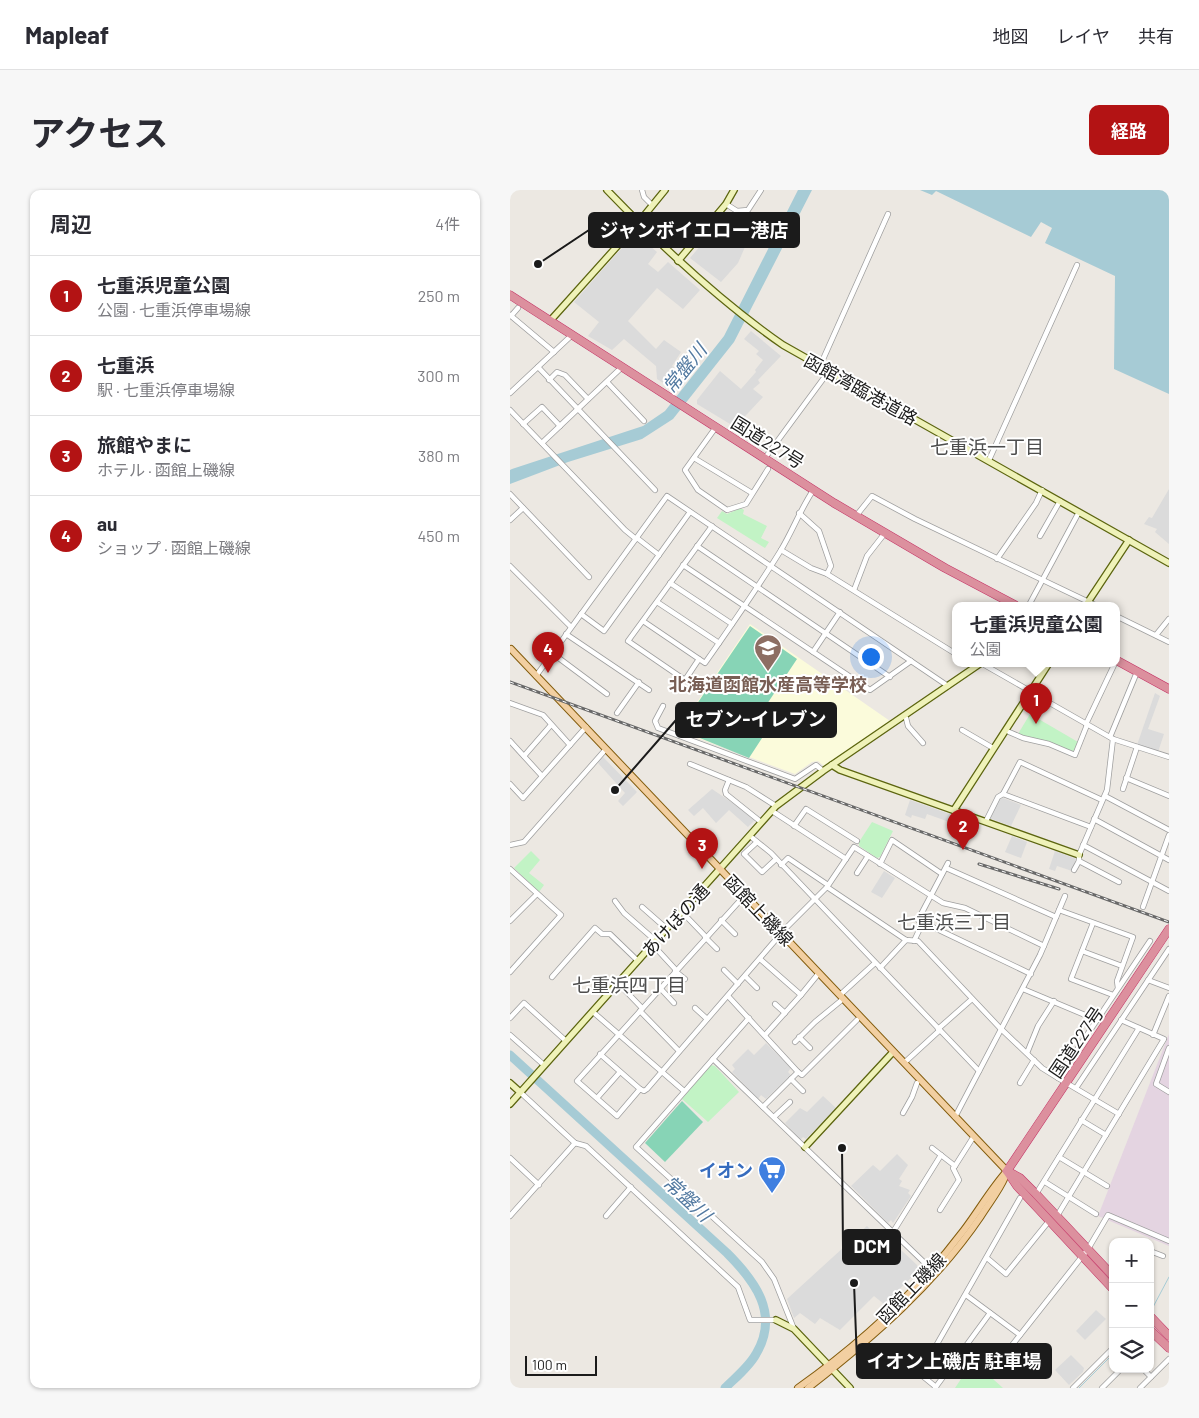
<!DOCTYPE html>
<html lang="ja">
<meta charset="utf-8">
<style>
:root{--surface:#fff;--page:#f7f7f7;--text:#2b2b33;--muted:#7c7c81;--line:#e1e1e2;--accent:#b31314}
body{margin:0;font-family:Barlow,"Noto Sans JP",sans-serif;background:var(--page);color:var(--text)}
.controls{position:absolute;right:15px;bottom:15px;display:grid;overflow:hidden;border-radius:10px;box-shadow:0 1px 4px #0004}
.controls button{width:45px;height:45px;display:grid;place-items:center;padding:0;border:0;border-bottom:1px solid var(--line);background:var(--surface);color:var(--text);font:25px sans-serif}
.scale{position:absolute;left:15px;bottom:12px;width:72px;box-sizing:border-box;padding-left:5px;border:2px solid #1b1b1b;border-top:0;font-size:14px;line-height:18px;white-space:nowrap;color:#1b1b1b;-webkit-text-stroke:4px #fff;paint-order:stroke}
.you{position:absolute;left:360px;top:466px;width:18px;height:18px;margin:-12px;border:4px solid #fff;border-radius:50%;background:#1a73e8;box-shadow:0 0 0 8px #1a73e833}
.badge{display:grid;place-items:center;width:32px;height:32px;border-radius:50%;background:var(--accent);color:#fff;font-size:16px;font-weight:700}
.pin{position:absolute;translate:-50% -41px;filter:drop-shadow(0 1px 2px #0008)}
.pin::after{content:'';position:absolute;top:26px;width:18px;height:15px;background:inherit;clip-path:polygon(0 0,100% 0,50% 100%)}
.popup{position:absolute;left:442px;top:412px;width:168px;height:65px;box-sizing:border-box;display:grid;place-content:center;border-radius:10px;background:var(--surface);filter:drop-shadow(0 1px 4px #0005);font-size:16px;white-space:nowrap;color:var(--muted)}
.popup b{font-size:19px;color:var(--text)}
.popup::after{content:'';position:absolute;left:50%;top:100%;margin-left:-10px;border:10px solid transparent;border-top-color:var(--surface)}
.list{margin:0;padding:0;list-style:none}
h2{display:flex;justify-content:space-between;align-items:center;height:65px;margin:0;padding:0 20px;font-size:21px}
h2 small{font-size:16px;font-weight:400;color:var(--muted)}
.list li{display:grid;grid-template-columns:32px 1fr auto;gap:15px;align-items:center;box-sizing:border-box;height:80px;padding:0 20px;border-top:1px solid var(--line)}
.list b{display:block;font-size:19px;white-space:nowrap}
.list p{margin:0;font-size:16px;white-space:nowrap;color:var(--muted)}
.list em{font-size:16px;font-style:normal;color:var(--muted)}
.icon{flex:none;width:28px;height:28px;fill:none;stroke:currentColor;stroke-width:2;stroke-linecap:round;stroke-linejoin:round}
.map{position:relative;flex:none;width:659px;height:1198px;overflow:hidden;border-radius:10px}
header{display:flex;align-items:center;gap:30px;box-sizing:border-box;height:70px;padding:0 25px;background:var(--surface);border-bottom:1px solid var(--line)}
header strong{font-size:24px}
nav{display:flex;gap:28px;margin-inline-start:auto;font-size:18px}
.intro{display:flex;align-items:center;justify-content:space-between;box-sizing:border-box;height:120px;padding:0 30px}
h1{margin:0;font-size:35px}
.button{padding:12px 22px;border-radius:10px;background:var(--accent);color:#fff;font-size:18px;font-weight:700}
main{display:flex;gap:30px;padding:0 30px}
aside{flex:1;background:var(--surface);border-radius:10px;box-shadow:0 1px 4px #0004}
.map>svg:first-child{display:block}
</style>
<header>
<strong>Mapleaf</strong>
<nav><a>地図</a><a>レイヤ</a><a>共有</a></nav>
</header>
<div class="intro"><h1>アクセス</h1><a class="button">経路</a></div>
<main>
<aside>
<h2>周辺<small>4件</small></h2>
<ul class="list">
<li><span class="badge">1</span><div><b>七重浜児童公園</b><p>公園 · 七重浜停車場線</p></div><em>250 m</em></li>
<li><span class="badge">2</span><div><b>七重浜</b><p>駅 · 七重浜停車場線</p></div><em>300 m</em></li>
<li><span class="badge">3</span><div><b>旅館やまに</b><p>ホテル · 函館上磯線</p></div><em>380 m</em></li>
<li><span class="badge">4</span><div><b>au</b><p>ショップ · 函館上磯線</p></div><em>450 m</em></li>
</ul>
</aside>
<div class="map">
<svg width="659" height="1198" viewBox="0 0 659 1198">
<rect width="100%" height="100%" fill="#ece8e2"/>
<polygon fill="#e4d4e1" points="659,844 659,1056 588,1026"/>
<polygon fill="#fbfbdb" points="240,434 380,531 315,577 308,571 302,572 285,584 179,545 175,530"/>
<g fill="#c2f3c5">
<polygon points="231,318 234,320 233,324 257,336 251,348 259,352 255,358 207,328 212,321 217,324"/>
<polygon points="520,524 568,552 563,562 508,544"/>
<polygon points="362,632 383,641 370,667 367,668 349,656 349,652"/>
<polygon points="21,661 30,670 19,683 34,695 29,702 4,678"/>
<polygon points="201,875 205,876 229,902 198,932 172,909"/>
<polygon points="455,1164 493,1198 445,1198 455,1183 446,1176"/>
</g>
<g fill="#87d4b6">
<polygon points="240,436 287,469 255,517 267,525 239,568 180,544 176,530"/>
<polygon points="172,911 193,932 155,972 135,953"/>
</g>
<g fill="#dbdbdb">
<polygon points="218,23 244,46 235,57 228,73 211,92 180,68"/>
<polygon points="125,43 147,62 138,74 148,82 158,72 190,100 173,119 147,98 118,131 146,159 154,150 171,162 162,176 176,187 164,200 147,189 146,176 114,149 102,160 78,146 89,132 64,112"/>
<polygon points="241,141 271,166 248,190 250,193 243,199 253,207 225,237 187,214 187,210 210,181 231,199 246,182 245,180 253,170 246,164 249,161 234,149"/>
<polygon points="659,299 659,354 645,342 647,339 634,334 639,327 642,328"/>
<polygon points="645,503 650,506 638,539 654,544 648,562 627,555"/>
<polygon points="93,567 127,602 113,616 108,611 115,603 88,573"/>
<polygon points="202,599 246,629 238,637 219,620 206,633 193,618 184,626 178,620"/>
<polygon points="493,608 511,615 501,636 479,628 488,610"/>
<polygon points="400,610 445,626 442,633 417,624 415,629 402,625 401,628 395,625"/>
<polygon points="502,646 517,652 511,668 495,662"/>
<polygon points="545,661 566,669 562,681 547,676 545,681 539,679"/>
<polygon points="374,681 385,688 372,708 361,702"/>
<polygon points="256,853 281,878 278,882 281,885 256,909 251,905 248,909 222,882 225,879 222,875 238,859 244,865"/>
<polygon points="313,906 326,918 296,949 293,947 290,950 275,933 290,918 297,922"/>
<polygon points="387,964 398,975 389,989 392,991 389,996 400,1000 398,1003 401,1006 383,1033 381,1030 378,1033 341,996 363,975 370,981"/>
<polygon points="357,1036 384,1063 391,1060 407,1075 408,1081 374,1114 364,1106 330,1140 310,1128 305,1134 290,1123 284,1128 277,1109"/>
<polygon points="586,1120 596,1129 575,1150 566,1141"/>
<polygon points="561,1165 574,1178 573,1182 559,1195 545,1180"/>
</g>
<g fill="#a6cbd5">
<polygon points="288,0 302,0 224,152 163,229 132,249 58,272 0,294 0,280 2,279 133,236 155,221 214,146"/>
<polygon points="410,0 659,0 659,204 604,179 605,86 535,53 542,38 531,32 521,47 426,1 422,5"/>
</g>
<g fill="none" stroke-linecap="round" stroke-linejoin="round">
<g stroke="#a6cbd5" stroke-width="1">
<polyline points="642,1119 659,1087"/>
<polyline points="569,1198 603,1164"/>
</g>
<path stroke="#a6cbd5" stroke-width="9" d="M0,865L217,1063C245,1091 270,1124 246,1164C239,1177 225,1188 215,1198"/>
<g stroke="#9f9f9f" stroke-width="6">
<g id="street">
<polyline points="132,0 134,7 142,15"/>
<polyline points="216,14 227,21 238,20 251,0"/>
<polyline points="0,125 44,162"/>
<polyline points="1,126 8,118"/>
<polyline points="310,176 378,24"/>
<polyline points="28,177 145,300"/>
<polyline points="39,190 47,182 55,185 78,209"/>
<polyline points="97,192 134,231"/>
<polyline points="0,203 62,145"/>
<polyline points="0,220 115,340 126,349"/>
<polyline points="13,234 32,217 50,236"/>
<polyline points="206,237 175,280 188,300 217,320 236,314 258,279"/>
<polyline points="32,253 112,177"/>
<polyline points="184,268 242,303"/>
<polyline points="255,268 319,181"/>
<polyline points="479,270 567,75"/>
<polyline points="0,304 79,387"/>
<polyline points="289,323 309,341 321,376 317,384 446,464"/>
<polyline points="346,326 362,306 405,329 585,415"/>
<polyline points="0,330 13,318"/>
<path d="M202,336L118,451L175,490L189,469L195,473C221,436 247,399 271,360C283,340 291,318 304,299"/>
<polyline points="530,346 550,311"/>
<polyline points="127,348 149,365"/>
<polyline points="187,356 380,487"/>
<polyline points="271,360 301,378 317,384"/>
<polyline points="487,369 526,313 532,300"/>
<polyline points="173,375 360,500 401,471"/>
<polyline points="0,376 61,437"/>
<polyline points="160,393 222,434"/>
<polyline points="344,400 357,366 375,343"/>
<polyline points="147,412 209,453"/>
<polyline points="519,415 569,322"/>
<polyline points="71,424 94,441 180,322"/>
<polyline points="606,426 659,452"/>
<polyline points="133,431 189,469"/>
<polyline points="56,444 139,500"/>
<polyline points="646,445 659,429"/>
<polyline points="303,462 330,422"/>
<polyline points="42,463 97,504"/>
<polyline points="459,473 465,477"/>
<polyline points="471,473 520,501"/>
<polyline points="26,486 157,306 438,496"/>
<polyline points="524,504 603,549 659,567"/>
<polyline points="0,513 33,525 60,555"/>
<polyline points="153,516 145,531 148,538 285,589 306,575 313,581"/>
<polyline points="107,523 129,492"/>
<polyline points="396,528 398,536 413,553"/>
<polyline points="576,534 605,473"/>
<polyline points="452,540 483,558"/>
<polyline points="499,542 513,548 539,554 565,565 577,535"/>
<polyline points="600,547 627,482"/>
<polyline points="603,549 597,600 569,665 569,671 609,692"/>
<polyline points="0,551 32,586"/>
<polyline points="14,566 41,535"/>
<polyline points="180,574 236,597 266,616"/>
<polyline points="616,588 659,606"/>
<polyline points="219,590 215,600 216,604 251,632"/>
<polyline points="0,594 13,608 76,537"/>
<polyline points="613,599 627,557"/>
<polyline points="595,606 659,640"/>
<polyline points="262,621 336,669"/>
<polyline points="584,629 659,670"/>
<polyline points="476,631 488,607 493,604"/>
<polyline points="284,636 296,619 347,651"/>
<polyline points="581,637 493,604 510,572 592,610"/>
<polyline points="240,646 261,663 469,881"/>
<polyline points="247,652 234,664 252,682 266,669"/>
<polyline points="0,655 14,652 96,559"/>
<polyline points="573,655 659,701"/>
<polyline points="438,673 408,730 521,784"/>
<polyline points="370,674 382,650 432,684"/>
<polyline points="271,675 278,668 318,695"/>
<polyline points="436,678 546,727"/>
<polyline points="0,679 51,725 0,782"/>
<polyline points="564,680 569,671"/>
<polyline points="347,683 358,666"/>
<polyline points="317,697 396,750 408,751 489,837 532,878 548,888"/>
<polyline points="235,705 67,891 107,926 130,899 134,901 137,899 275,739 317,697 344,657 433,713 455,718 534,756"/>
<polyline points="105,711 114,723 146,751"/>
<polyline points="132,717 157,739"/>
<polyline points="633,717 659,645"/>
<polyline points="549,720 623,747 607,791 608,798"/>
<polyline points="172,722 196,747"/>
<polyline points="211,730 225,744"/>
<polyline points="0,731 27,704"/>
<polyline points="583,733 561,789 603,805"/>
<polyline points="195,747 207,759"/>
<polyline points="404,751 413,732"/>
<polyline points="143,755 166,780"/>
<polyline points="572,761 612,776"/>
<polyline points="250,769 291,805 255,845"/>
<polyline points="370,778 396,750"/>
<polyline points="214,780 228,794"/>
<polyline points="165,781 175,789"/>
<polyline points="235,786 247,798"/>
<polyline points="42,787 85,738 92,744 100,744 128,771"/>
<polyline points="638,790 659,798"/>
<polyline points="108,793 132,818"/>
<polyline points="150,798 164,813"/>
<polyline points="513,799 587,830"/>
<polyline points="291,805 309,783"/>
<polyline points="330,805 365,773"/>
<polyline points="218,806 288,882 253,917"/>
<polyline points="265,814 275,823"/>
<polyline points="185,818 197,829"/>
<polyline points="130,821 169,861"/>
<polyline points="83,822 174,901"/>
<polyline points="0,828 14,813 56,851"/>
<polyline points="428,839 462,809"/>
<polyline points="0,845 34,875"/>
<polyline points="643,845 659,806"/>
<polyline points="289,847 300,858"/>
<polyline points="285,852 305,832 333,809"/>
<polyline points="659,858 646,894 659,902"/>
<polyline points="517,863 528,836 544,811"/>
<polyline points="90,864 130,899"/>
<polyline points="203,869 239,828"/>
<polyline points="394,873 430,840"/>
<polyline points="288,882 292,885 347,830"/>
<polyline points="281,889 293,901"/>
<polyline points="510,893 524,870"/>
<polyline points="566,898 659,759"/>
<polyline points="10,902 65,953 76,956 228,1097 240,1130 266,1130"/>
<polyline points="87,908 110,882"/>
<polyline points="393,923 402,907 407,893"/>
<polyline points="609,924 548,888 640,751"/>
<polyline points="264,927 280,912"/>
<polyline points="445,927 530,765 555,706"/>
<polyline points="571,930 596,945"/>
<polyline points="422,958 445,976 464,946"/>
<polyline points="549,967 597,996"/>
<polyline points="0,968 29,995"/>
<polyline points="535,992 586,1024"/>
<polyline points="526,1004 629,838"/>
<polyline points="430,1020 449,990 443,978 445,976"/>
<polyline points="0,1026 65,953"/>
<polyline points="96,1026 121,997"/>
<polyline points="547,1026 654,849 611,830"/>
<polyline points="383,1042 431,965"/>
<polyline points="640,1061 653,1066"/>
<polyline points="477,1068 496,1084 539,1031"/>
<polyline points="456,1105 510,1145"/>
<polyline points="284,1139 264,1089 252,1072 126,957 203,869 421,1079"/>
<polyline points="633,1179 641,1187"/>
<polyline points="480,1183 578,1059 598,1025 659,1051"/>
<polyline points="426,1197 410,1184 510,1008"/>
<polyline points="425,1198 480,1123"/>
<polyline points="563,1198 603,1158"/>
<polyline points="592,1198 611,1179"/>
<polyline points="630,1198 659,1169"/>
</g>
</g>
<g stroke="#5c650f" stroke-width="8">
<g id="secondary">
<path d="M97,0C151,56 208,110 273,155L659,373"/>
<polyline points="168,71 216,14 224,0"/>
<polyline points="40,131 128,33 155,0"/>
<polyline points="576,415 619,350"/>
<polyline points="322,575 330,580 569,665"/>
<polyline points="444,620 539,473"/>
<polyline points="0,893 10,902"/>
<polyline points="0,914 266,616 313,581 471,473"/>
<polyline points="295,957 383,862"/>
<polyline points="266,1130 284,1139 340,1198"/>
</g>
</g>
<g stroke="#845d0e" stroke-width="8">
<g id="primary">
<polyline points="1,459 497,981"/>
<path d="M288,1198C350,1154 408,1101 454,1040C469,1020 481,999 497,981"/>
<path d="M298,1198C362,1148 425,1094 471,1026C479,1013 489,1001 495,987"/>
</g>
</g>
<g stroke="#c43466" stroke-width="9">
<g id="highway">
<polyline points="0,105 324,313 435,378 505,415"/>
<polyline points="606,470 659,499"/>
<polyline points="497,981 659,739"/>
<polyline points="497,981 507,996 603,1099"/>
<polyline points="499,982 510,988 526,1004 603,1086"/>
<polyline points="640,1126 659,1146"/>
<polyline points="640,1140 659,1158"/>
</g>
</g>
<use href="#street" stroke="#fff" stroke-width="4.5"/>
<use href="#secondary" stroke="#eff2b9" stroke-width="5.5"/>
<use href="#primary" stroke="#f2cfa1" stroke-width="6"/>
<use href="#highway" stroke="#dc909e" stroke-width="8"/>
<g stroke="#696969" stroke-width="3">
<g id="rail">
<polyline points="0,492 659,732"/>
<polyline points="469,674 549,699"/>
</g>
</g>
<use href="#rail" stroke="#fff" stroke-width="1" stroke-dasharray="4" stroke-linecap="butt"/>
</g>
<defs>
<g id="school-pin" transform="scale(1.4375)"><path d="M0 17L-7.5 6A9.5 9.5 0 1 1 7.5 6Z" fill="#8d6e63" stroke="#fff"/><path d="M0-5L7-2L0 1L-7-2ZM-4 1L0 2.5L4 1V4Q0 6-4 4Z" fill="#fff"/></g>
<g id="supermarket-pin" transform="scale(1.4375)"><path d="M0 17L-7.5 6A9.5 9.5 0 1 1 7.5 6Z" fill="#3f7fe0" stroke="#fff"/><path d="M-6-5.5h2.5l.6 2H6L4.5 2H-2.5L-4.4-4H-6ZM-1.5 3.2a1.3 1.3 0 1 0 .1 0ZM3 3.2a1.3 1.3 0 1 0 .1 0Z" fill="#fff"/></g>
</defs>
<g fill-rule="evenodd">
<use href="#school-pin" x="258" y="458"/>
<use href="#supermarket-pin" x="262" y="980"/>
</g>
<g text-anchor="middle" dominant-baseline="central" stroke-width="4" stroke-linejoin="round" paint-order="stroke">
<g font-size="18" fill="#1b1b1b" stroke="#fff">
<text transform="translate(351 199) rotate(29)">函館湾臨港道路</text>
<text transform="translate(258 252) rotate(32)">国道227号</text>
<text transform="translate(249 720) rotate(46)">函館上磯線</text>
<text transform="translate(165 730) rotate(-48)">あけぼの通</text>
<text transform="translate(566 852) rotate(-56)">国道227号</text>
<text transform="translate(401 1098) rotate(-46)">函館上磯線</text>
</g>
<g font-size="18" font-weight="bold" fill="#785e54" stroke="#fff">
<text x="258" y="494">北海道函館水産高等学校</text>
</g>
<g font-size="18" font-weight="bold" fill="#366cbe" stroke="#fff" text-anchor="end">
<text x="243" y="980">イオン</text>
</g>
<g font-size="19" font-style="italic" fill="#5279a0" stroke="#fff">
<text transform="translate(174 178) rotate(-51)">常盤川</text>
<text transform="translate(178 1008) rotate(43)">常盤川</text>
</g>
<g font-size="19" fill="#4e4e4e" stroke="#fff">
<text x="477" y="256">七重浜一丁目</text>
<text x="444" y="731">七重浜三丁目</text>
<text x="119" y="794">七重浜四丁目</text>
</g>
</g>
<path fill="none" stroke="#1b1b1b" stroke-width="2" d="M28 74L79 40M105 600L166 530M332 958L333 1057M344 1093L347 1171"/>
<g fill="#1b1b1b" stroke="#fff" stroke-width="2">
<circle cx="28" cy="74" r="5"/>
<circle cx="105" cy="600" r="5"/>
<circle cx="332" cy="958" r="5"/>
<circle cx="344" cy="1093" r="5"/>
</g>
<g fill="#1b1b1b" stroke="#1b1b1b" stroke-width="2">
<rect x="79" y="23" width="210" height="34" rx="5"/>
<rect x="166" y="513" width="160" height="34" rx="5"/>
<rect x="333" y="1040" width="57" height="34" rx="5"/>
<rect x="347" y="1154" width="194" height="34" rx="5"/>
</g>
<g font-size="19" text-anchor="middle" font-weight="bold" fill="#fff">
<text x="184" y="47">ジャンボイエロー港店</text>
<text x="246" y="536">セブン-イレブン</text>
<text x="362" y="1063">DCM</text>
<text x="444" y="1178">イオン上磯店 駐車場</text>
</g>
</svg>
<div class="controls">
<button>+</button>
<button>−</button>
<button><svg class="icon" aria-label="layers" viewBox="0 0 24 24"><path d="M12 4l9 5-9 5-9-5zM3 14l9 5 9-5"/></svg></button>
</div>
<div class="scale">100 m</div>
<div class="you"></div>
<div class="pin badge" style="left:526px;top:534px">1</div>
<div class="popup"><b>七重浜児童公園</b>公園</div>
<div class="pin badge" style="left:453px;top:660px">2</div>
<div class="pin badge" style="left:192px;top:679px">3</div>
<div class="pin badge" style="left:38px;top:483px">4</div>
</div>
</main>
